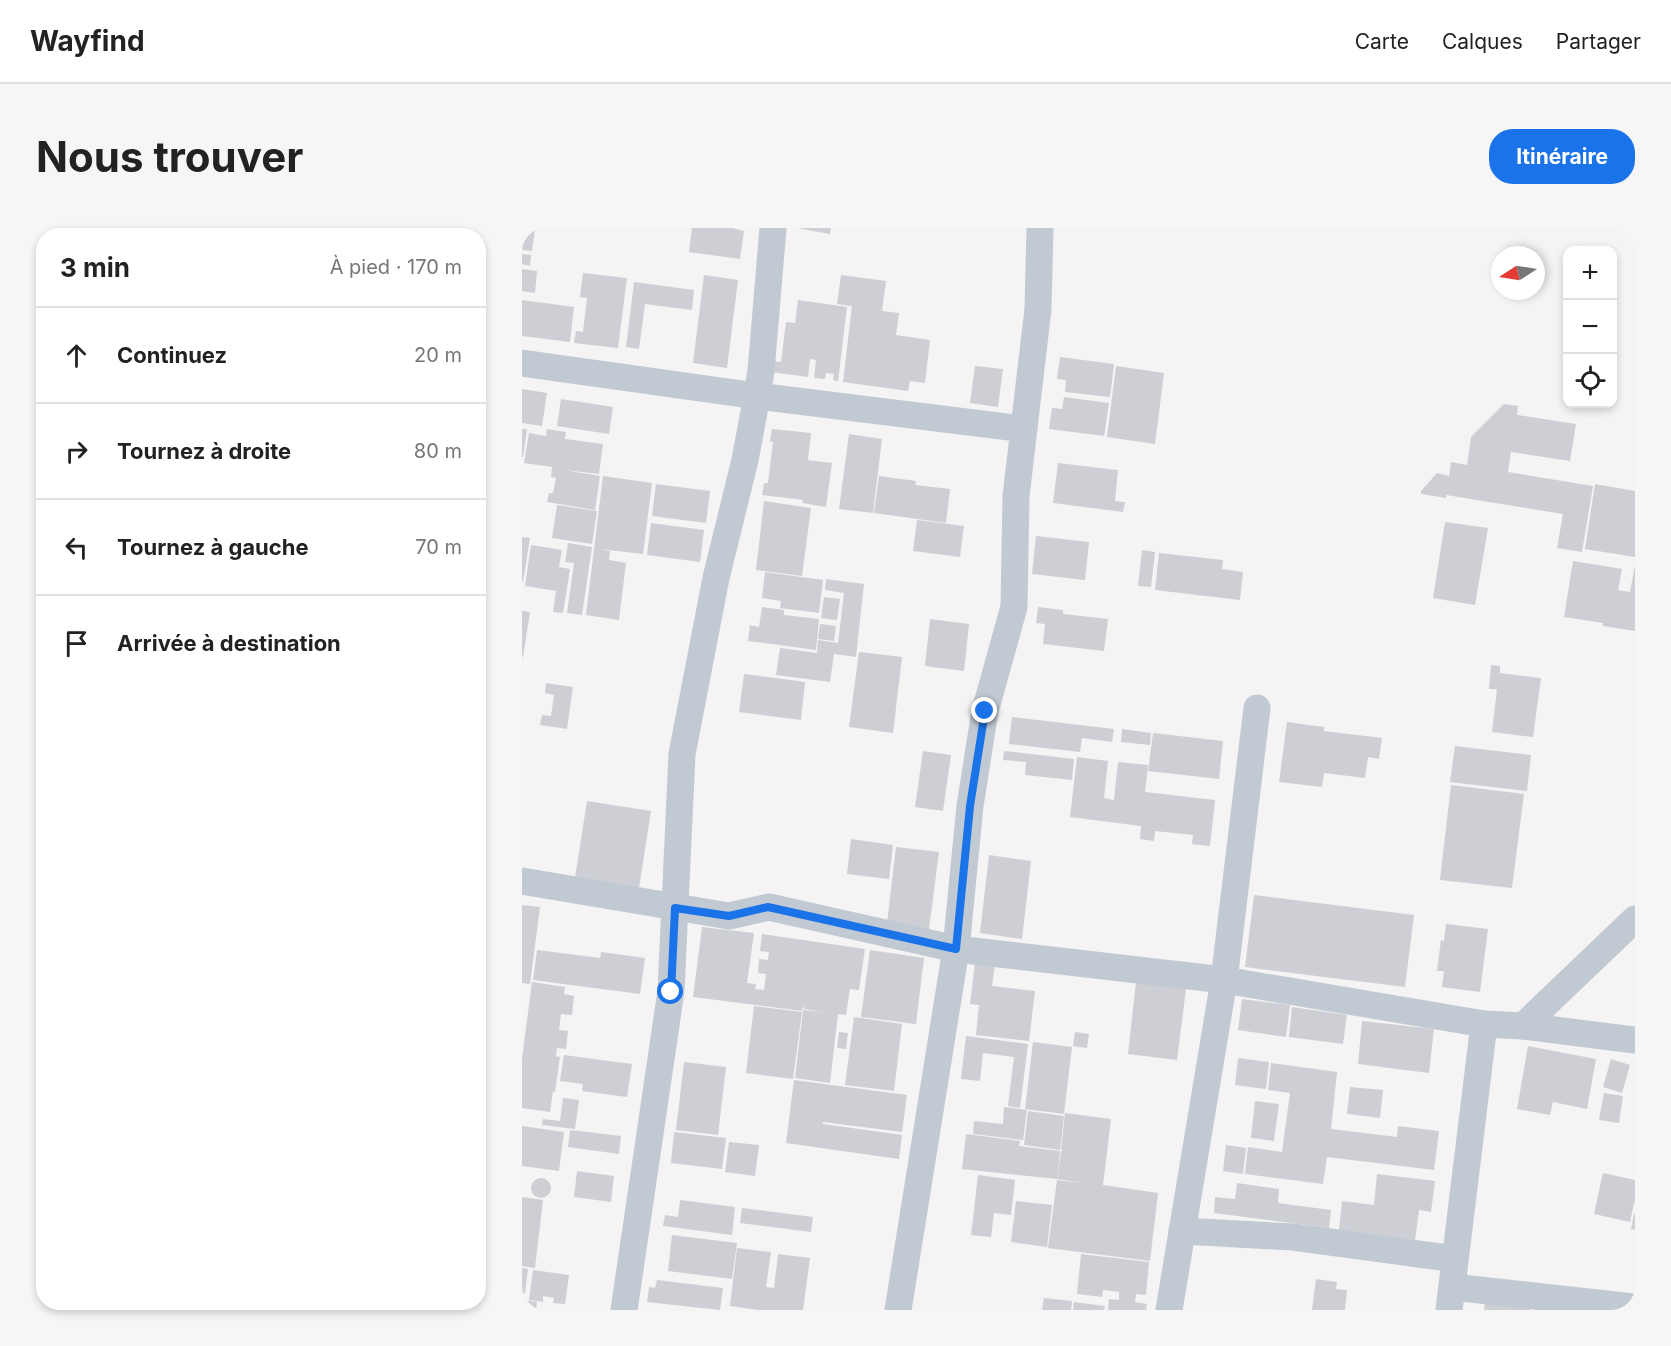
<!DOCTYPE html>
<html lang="fr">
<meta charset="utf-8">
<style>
:root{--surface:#fff;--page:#f6f6f6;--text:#222;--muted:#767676;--line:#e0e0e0;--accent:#1a73e8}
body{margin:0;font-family:Inter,sans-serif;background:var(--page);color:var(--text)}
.controls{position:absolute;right:18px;top:18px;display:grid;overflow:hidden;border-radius:12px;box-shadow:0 3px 9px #0003}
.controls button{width:54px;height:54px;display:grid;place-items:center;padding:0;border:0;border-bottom:2px solid var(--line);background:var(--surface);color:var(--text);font:30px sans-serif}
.compass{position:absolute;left:969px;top:18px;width:54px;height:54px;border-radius:50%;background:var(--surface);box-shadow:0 3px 9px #0003;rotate:258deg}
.stop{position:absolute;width:18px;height:18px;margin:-14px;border:4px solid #1a73e8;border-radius:50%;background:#fff}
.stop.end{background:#1a73e8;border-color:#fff;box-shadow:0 2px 6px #0008}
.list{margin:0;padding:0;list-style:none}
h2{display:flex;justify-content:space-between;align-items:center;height:78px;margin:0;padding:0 24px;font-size:26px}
h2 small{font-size:20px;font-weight:400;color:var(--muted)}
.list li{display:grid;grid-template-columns:39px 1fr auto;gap:18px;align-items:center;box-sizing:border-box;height:96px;padding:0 24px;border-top:2px solid var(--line)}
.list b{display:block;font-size:22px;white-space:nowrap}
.list em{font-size:20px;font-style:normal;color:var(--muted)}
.icon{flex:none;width:33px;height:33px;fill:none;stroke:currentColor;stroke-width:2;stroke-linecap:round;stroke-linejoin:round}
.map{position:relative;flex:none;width:1113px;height:1082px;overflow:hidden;border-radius:24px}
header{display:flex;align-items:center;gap:36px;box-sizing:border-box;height:84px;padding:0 30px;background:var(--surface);border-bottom:2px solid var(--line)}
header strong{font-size:28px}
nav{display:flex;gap:33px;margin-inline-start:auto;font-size:21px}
.intro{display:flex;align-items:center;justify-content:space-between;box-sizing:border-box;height:144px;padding:0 36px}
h1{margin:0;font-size:42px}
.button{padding:15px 27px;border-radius:24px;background:var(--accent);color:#fff;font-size:21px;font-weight:700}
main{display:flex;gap:36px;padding:0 36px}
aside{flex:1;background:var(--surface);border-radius:24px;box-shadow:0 3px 9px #0003}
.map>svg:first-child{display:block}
</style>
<header>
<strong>Wayfind</strong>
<nav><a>Carte</a><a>Calques</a><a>Partager</a></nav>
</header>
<div class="intro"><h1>Nous trouver</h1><a class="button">Itinéraire</a></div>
<main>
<aside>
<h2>3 min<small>À pied · 170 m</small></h2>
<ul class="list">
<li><svg class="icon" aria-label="ahead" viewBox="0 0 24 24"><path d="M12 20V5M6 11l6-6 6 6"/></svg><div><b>Continuez</b></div><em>20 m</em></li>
<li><svg class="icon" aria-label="right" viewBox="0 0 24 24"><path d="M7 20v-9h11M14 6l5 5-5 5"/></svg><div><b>Tournez à droite</b></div><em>80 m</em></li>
<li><svg class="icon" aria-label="left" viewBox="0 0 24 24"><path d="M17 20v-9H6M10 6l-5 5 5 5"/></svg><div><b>Tournez à gauche</b></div><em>70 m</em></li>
<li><svg class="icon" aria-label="arrive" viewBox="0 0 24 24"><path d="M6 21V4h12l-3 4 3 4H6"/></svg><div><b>Arrivée à destination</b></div></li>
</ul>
</aside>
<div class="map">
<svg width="1113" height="1082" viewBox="0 0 1113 1082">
<rect width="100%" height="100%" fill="#f5f3f3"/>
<g fill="#cdcfd5">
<polygon points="1,0 13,2 10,23 0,22"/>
<polygon points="170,0 210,0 222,3 218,31 167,24"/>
<polygon points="275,0 309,0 308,6"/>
<polygon points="0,26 9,27 8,38 0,36"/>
<polygon points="0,41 15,43 13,65 0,63"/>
<polygon points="61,45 105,50 96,120 52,115 54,103 61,104 65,70 58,69"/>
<polygon points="182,47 216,52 205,140 171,135"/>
<polygon points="319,47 364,53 360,83 377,85 374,107 408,112 403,155 388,153 386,163 321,154 330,78 315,76"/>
<polygon points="112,54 172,62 170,82 123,76 117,121 104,119"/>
<polygon points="0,72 52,79 48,114 0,108"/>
<polygon points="276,72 325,79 316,153 311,152 312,146 304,145 303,151 292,150 294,132 288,131 286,149 249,144 250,133 259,134 264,94 273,95"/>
<polygon points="538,129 592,136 588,169 543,164 544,152 535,151"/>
<polygon points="453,138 481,141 476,179 448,175"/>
<polygon points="594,138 642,145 633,216 585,209"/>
<polygon points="0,161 25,165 20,198 0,195"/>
<polygon points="542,169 587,175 582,208 527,201 530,180 540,181"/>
<polygon points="39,171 91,179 87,206 35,198"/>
<polygon points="982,176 996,178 995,187 1054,196 1048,233 989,224 986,244 1071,258 1060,324 1035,320 1041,286 924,267 924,270 899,266 899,263 915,245 927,248 929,234 945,237 949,209"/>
<polygon points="0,201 5,201 1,229 0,229"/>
<polygon points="25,201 44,204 43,211 81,216 77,246 42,242 78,248 73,282 25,274 27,265 31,265 34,250 29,249 30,239 2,235 7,205 24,208"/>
<polygon points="250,201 289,205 286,232 310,235 304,279 280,275 281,272 240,267 242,255 246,255 251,214 248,213"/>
<polygon points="327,206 360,211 351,285 317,281"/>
<polygon points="536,235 596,242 593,273 603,274 601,284 531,275"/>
<polygon points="81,248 130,255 121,326 77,321 88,323 87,332 104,335 97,392 64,387"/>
<polygon points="357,248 394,253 393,257 428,261 424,295 352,285"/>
<polygon points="134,256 188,263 184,295 130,288"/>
<polygon points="1073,256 1113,263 1113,329 1063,321"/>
<polygon points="242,273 289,280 280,348 234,342"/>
<polygon points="35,277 75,283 70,316 30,310"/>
<polygon points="395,292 442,298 438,329 391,323"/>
<polygon points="923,294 966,300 953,377 911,370"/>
<polygon points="129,295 182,302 178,334 125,327"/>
<polygon points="514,308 567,314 563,352 510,346"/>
<polygon points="0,309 8,310 1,354 0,354"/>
<polygon points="46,315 70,319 60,387 45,385 52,335 43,334"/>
<polygon points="9,317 40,322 37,339 48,341 41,385 31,384 34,363 3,358"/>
<polygon points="620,322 633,324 629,359 616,358"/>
<polygon points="637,325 701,332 700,341 721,344 718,372 633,362"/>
<polygon points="1051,333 1100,341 1096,362 1108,364 1113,337 1113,403 1081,398 1081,395 1042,389"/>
<polygon points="243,344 301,352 297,385 258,380 259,373 240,370"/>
<polygon points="304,351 342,356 334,429 312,426 308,454 254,447 258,420 295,425 296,412 316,415 322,365 303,362"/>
<polygon points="302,369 318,371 315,392 299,390"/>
<polygon points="240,379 262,382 262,387 297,391 294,422 226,413 228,397 237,399"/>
<polygon points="516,379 541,382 541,386 586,391 582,423 521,416 523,396 514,395"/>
<polygon points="0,383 8,384 1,429 0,429"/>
<polygon points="408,391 447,396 442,443 403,438"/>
<polygon points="298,396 314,398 312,413 296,411"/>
<polygon points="337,424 380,429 371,505 327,499"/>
<polygon points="969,437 978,438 978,445 1019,450 1011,509 970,504 975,461 967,461"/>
<polygon points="222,446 283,454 279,492 217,484"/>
<polygon points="24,455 51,459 45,501 18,497 20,487 29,488 32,467 23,465"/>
<polygon points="490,489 592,501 590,514 560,510 558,524 487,516"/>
<polygon points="765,494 802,499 802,503 860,510 857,531 846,529 843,550 802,545 800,559 757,554"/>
<polygon points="600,501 629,505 628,517 599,514"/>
<polygon points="631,505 701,513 697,551 626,543"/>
<polygon points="933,518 1009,527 1005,563 928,554"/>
<polygon points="401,523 429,527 421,583 393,579"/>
<polygon points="482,523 552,531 550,552 503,547 504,534 481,532"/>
<polygon points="555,529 586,533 582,570 592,572 596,534 626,537 623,564 693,572 688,618 670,616 671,607 633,603 632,613 618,611 619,598 548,589"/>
<polygon points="929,557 1002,566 990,660 918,652"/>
<polygon points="65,573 129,583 117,660 53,650"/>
<polygon points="329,611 371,617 367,651 325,646"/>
<polygon points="374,619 417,624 407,701 365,695"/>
<polygon points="467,627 509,633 500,711 458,705"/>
<polygon points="732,667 892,687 883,759 723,739"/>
<polygon points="0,677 18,679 8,756 0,755"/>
<polygon points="924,696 966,701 958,764 920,759 922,743 915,743 919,712 922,713"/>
<polygon points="180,699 232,705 225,755 234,756 233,761 242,762 244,746 236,745 237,731 246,732 247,724 238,723 240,706 343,721 337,762 328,761 324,787 316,786 308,855 273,850 281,782 301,784 282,781 282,776 280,783 171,769"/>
<polygon points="15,722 78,730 79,724 123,730 118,766 11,752"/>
<polygon points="348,722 402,730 394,796 339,789"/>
<polygon points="453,735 473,737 470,758 513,763 507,813 454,807 457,777 448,776"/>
<polygon points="10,754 43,759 42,766 52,768 50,787 39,786 37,802 46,803 44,821 35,820 34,828 38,829 33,864 31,863 28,884 0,880 0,831"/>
<polygon points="614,754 664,761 655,832 606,826"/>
<polygon points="720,771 768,777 764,809 716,802"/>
<polygon points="232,778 280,784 271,851 224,845"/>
<polygon points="770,779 825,787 821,816 767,809"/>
<polygon points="332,789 380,796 372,863 323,857"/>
<polygon points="840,793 912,801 907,845 836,836"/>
<polygon points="317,804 326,805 324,821 315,820"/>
<polygon points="553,804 567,806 565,820 551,818"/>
<polygon points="444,808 506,816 498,880 486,878 492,829 461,825 458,853 439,851"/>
<polygon points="511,814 550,819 542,886 503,881"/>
<polygon points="1006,818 1074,831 1065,881 1031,874 1028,887 995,881"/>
<polygon points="42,827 110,836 105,869 60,863 61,856 38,853"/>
<polygon points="716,830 747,834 744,861 713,857"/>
<polygon points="1089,831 1108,837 1100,865 1081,859"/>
<polygon points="162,834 204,839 196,907 154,902"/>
<polygon points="749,835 815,844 809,901 875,909 876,898 917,903 912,942 805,929 801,956 723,946 726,919 760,924 768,865 746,862"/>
<polygon points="272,852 385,867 380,904 301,894 301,896 380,907 377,931 264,915"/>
<polygon points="828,859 861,862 858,890 825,886"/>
<polygon points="1082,865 1101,868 1097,895 1077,892"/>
<polygon points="41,870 57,872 53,901 20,897 21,891 38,893"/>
<polygon points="733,873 757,876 752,913 729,910"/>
<polygon points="482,879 505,882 501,912 451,906 452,893 481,896"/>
<polygon points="506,883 542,888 538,922 502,917"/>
<polygon points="543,885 589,891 581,957 636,965 628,1033 526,1020 535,952 566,956 535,951 539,923 542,923 539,922"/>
<polygon points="0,898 42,904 37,943 0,938"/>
<polygon points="48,902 99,908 97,926 46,919"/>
<polygon points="152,904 204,910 200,941 149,935"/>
<polygon points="444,906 498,913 497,918 538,923 535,951 440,941"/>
<polygon points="207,914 237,917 233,948 203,944"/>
<polygon points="704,917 724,920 721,946 701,943"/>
<polygon points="55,943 92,948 89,974 52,969"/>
<polygon points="1081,945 1113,952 1113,971 1108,994 1072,986"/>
<polygon points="855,946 913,953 909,984 897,982 893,1012 817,1002 820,973 852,977"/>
<polygon points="456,947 493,952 489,987 472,985 469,1009 449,1007"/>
<circle cx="19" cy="960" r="10"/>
<polygon points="715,955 757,961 756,975 809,982 807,1000 692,985 693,969 713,971"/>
<polygon points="0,969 21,972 13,1040 0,1038"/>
<polygon points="158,972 213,979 210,1007 141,998 143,987 156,989"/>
<polygon points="494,973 530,977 525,1019 489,1014"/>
<polygon points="220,980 291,989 289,1004 218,995"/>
<polygon points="1112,986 1113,986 1113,1002 1109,1001"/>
<polygon points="150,1007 215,1015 210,1051 146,1043"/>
<polygon points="215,1020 249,1024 244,1059 252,1060 256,1026 288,1030 281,1082 236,1082 208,1078"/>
<polygon points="559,1026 627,1034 624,1067 614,1066 613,1074 625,1076 624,1082 586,1082 587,1071 597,1072 597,1064 581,1062 580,1069 555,1066"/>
<polygon points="0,1040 6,1041 3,1065 0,1065"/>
<polygon points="11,1042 47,1047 43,1076 31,1075 32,1070 21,1068 21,1074 7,1072"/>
<polygon points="794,1051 815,1054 814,1061 825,1062 823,1082 790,1082"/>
<polygon points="135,1052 201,1060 198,1082 125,1074 127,1059 133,1060"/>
<polygon points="522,1070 550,1073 549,1082 520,1082"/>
<polygon points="0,1072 15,1074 14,1082 0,1082"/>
<polygon points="552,1074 583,1078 582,1082 551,1082"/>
<polygon points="963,1075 1008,1081 1008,1082 962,1082"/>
</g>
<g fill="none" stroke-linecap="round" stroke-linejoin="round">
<g stroke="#c1cad2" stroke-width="27">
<polyline points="0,135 235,168 502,201"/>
<polyline points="0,653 207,688 247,679 434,721 702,752 962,796 1001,798 1113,812"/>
<polyline points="1001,798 1113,691"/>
<polyline points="660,1003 771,1009 933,1031"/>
<polyline points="930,1059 1113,1079"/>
<polyline points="102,1082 149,763 160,526 194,350 223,232 235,168 239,143 251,0"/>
<polyline points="376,1082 434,721 448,578 463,483 492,379 494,268 516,81 518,0"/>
<polyline points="647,1082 702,752 735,480"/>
<polyline points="927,1082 962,796"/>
</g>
</g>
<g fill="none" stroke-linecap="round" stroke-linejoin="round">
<polyline stroke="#1a73e8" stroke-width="8" points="149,764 153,680 207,688 246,679 434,721 448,578 463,483"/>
</g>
</svg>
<div class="controls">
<button>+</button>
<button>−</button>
<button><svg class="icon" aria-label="locate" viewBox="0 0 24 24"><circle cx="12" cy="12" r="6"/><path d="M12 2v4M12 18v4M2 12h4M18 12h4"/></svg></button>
</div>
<svg class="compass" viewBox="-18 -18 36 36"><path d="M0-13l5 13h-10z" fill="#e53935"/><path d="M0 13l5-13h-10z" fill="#767676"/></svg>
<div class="stop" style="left:149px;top:764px"></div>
<div class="stop end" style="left:463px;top:483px"></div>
</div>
</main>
